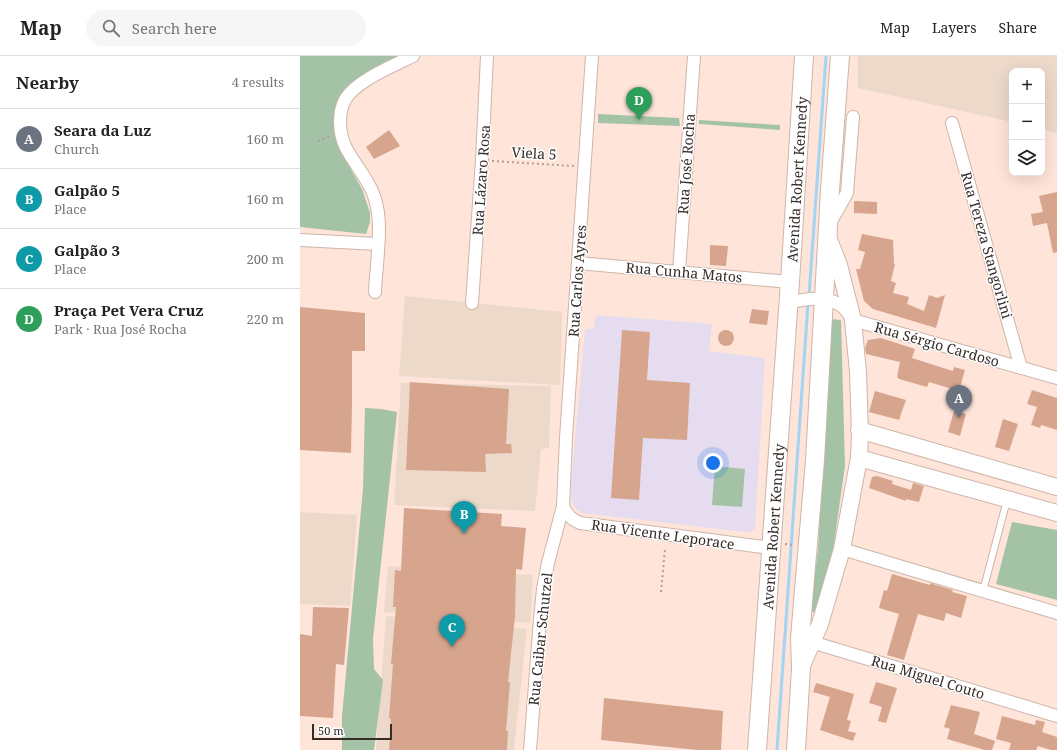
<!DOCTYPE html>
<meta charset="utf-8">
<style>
:root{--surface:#fff;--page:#f6f6f6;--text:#222;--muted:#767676;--line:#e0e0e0;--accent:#0b8043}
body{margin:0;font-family:"Noto Serif",serif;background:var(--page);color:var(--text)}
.controls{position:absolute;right:12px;top:12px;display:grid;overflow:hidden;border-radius:8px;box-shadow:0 4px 16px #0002}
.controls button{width:36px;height:36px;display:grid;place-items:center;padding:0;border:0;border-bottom:1px solid var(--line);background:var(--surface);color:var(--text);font:20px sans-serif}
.scale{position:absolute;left:12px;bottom:10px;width:80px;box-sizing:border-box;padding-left:4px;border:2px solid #352b27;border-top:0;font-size:11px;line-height:14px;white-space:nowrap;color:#352b27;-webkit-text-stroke:3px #fff;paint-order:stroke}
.you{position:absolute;left:413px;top:407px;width:14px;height:14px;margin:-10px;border:3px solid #fff;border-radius:50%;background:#1a73e8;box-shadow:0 0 0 6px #1a73e833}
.badge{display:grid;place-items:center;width:26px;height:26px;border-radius:50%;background:var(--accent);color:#fff;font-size:13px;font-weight:700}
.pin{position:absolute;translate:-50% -33px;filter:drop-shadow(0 1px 2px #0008)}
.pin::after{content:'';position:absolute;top:21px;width:14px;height:12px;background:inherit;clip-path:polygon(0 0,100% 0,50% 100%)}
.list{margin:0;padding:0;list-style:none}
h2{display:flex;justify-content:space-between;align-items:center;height:52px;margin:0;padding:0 16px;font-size:17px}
h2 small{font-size:13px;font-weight:400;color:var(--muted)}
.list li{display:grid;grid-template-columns:26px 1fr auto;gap:12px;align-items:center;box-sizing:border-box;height:60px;padding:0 16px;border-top:1px solid var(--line)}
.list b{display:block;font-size:15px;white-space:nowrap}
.list p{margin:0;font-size:13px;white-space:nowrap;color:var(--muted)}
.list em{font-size:13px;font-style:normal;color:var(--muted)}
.icon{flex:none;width:22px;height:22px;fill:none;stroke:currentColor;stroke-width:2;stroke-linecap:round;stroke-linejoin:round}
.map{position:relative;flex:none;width:757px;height:694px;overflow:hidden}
header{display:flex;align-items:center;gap:24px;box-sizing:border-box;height:56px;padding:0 20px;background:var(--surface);border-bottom:1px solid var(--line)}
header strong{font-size:19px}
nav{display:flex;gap:22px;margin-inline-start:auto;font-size:14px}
.search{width:280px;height:36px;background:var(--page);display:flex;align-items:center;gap:10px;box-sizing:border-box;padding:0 14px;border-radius:22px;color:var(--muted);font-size:15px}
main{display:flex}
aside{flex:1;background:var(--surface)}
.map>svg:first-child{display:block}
</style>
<header>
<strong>Map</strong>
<div class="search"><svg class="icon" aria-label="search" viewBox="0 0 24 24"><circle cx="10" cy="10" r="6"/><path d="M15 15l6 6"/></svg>Search here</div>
<nav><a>Map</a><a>Layers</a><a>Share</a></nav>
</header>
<main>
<aside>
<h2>Nearby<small>4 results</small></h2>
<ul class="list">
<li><span class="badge" style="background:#6b7280">A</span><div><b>Seara da Luz</b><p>Church</p></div><em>160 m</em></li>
<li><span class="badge" style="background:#0f9aa8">B</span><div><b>Galpão 5</b><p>Place</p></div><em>160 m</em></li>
<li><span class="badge" style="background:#0f9aa8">C</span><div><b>Galpão 3</b><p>Place</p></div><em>200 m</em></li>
<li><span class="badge" style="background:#2e9e5b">D</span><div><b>Praça Pet Vera Cruz</b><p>Park · Rua José Rocha</p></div><em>220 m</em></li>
</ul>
</aside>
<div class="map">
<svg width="757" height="694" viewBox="0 0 757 694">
<rect width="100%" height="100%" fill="#fee4d9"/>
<g fill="#ecd9ca">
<polygon points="558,0 757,0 757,78 742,73 742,15 712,15 712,66 558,32"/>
<polygon points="105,240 262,256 260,329 99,320"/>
<polygon points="101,327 251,330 249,392 241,393 235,455 94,449"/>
<polygon points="0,456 57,459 50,550 0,548"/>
<polygon points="88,510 233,519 230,567 84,556"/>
<polygon points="86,560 227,573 214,694 76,694"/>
</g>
<polygon fill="#e6dcf0" points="296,259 412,268 409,295 465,302 455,473 450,476 445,476 282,457 277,454 273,448 270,439 285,274 294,272"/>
<g fill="#a4c3a6">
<polygon points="0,0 100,0 95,3 35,59 34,69 36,81 40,94 62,133 70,157 70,166 66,178 0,171"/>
<polygon points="298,58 379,62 380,70 298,67"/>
<polygon points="399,64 480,69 480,74 399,68"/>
<polygon points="531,263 541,264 545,410 533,494 516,557 510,555 518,494"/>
<polygon points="65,352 81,353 97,356 73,583 74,613 83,624 74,694 42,694 42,660 63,433"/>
<polygon points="415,410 445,413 442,451 412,449"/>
<polygon points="712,466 757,474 757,544 696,528"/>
</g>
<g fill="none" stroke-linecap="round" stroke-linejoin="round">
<g stroke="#a2d4f3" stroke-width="3">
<polyline points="509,239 526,0"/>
<polyline points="477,694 508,247"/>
</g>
</g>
<g fill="#d7a58e">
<polygon points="89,74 100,90 74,103 66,91"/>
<polygon points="757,136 757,196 753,197 747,167 733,170 731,158 743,156 739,140"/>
<polygon points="554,145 577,146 577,158 554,157"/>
<polygon points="562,178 593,184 594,208 595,208 591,225 596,227 593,237 609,241 607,248 624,255 629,239 637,242 645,239 636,272 573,253 564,245 556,213 560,213 565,196 558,194"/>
<polygon points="410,189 428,190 426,210 410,209"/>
<polygon points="0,251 65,257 65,295 52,295 52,350 51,397 0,394"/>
<polygon points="452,253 469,255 467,269 449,267"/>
<polygon points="322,274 350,276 347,324 390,327 387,384 343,382 339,444 311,442"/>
<circle cx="426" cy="282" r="8"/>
<polygon points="581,282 615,293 612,302 653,315 654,311 665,314 659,335 629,326 627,331 599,323 597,321 600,306 566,298 565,292 568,284"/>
<polygon points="110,326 209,333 206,388 211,388 212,397 185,398 186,416 106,414"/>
<polygon points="732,334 757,342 757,374 741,369 740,372 731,369 737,351 727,348"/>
<polygon points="575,335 606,344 599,364 569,356"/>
<polygon points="654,355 666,358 660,380 648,376"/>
<polygon points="703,363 718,368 709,395 695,391"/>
<polygon points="577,420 593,425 592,428 611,434 613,427 624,430 619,446 606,443 606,445 569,432 572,421"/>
<polygon points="104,452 202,458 201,470 226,472 222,514 216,513 215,560 208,626 210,626 206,675 208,675 207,694 89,694 91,663 89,662 93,608 91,608 96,551 93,551 95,514 101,515"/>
<polygon points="592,518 630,529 631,527 636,529 653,534 652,536 667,540 661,562 646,557 644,565 618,558 604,604 587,599 599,558 579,552 584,534 587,535"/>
<polygon points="13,551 49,552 44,609 36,608 33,662 0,660 0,578 12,580"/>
<polygon points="576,626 597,632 586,667 578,665 582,651 569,647"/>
<polygon points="516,627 554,638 547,664 551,665 548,675 556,677 553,685 520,674 530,641 513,636"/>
<polygon points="304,642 423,655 421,694 397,694 301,684"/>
<polygon points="651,649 680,656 674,678 695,685 692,694 685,694 647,683 650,673 644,671"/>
<polygon points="702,660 735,669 736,664 745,666 742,676 757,681 757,694 751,694 738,690 736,694 709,694 711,687 696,683"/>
</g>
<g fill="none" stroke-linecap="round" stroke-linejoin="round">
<g stroke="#ceb5aa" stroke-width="8">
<polyline id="lane" points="683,535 707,444"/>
</g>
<g stroke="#ceb5aa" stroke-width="14">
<g id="street">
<polyline points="652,67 721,312"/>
<polyline points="530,167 547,137 553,61"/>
<polyline points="0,184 78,188"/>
<polyline points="278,207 490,226"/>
<polyline points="379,216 394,0"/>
<path d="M75,236C76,211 82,174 77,151C73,128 56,111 46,92C38,76 37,50 50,37C64,22 94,9 113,0"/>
<polyline points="172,247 182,104 187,0"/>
<path d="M488,247C503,243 526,239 540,249C546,253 549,258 553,264L757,322"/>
<path d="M263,450C267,459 271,463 280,467L471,492"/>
<polyline points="542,493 757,557"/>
<polyline points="505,584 757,660"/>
<polyline points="230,694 240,563 243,533 248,507 263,450 266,382 292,0"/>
</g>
</g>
<g stroke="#ceb5aa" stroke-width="18">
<g id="secondary">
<polyline points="559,374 757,431"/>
<polyline points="559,402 757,457"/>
<polyline points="501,612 520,568 542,493 559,402 560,378 558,316 553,264 539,209 528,181"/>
</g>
</g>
<g stroke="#ceb5aa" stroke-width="20">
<g id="primary">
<path id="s1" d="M457,694L490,226L504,0"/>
<polyline points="496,694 501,612 500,582 515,404 530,134 540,0"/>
</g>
</g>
<g stroke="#b39f97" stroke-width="2" stroke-dasharray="2 3" stroke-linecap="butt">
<polyline points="18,85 30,80"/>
<polyline points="192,105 274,110"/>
<polyline points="485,488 495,489"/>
<polyline points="361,536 365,493"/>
</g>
<use href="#lane" stroke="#fff" stroke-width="6"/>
<use href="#street" stroke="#fff" stroke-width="12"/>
<use href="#secondary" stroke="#fff" stroke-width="16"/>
<use href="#primary" stroke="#fff" stroke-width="18"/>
</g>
<g text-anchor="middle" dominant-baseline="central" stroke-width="3" stroke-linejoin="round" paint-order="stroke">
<g font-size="14" fill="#352b27" stroke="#fff">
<text transform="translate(234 97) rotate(3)">Viela 5</text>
<text transform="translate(386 108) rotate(-86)">Rua José Rocha</text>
<text transform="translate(181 124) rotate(-86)">Rua Lázaro Rosa</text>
<text stroke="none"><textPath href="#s1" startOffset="572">Avenida Robert Kennedy</textPath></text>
<text transform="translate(687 189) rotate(74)">Rua Tereza Stangorlini</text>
<text transform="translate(384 216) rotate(5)">Rua Cunha Matos</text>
<text transform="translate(277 225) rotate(-86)">Rua Carlos Ayres</text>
<text transform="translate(637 288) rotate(16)">Rua Sérgio Cardoso</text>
<text stroke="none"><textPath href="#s1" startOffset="224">Avenida Robert Kennedy</textPath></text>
<text transform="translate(363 478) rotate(8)">Rua Vicente Leporace</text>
<text transform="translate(240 583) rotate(-84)">Rua Caibar Schutzel</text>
<text transform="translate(628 621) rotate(17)">Rua Miguel Couto</text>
</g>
</g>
</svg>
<div class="controls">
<button>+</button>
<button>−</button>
<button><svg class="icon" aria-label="layers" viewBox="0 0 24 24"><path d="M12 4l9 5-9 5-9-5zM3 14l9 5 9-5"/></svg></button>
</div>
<div class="scale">50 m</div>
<div class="you"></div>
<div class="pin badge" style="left:659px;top:362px;background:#6b7280">A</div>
<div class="pin badge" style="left:164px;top:478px;background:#0f9aa8">B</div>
<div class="pin badge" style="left:152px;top:591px;background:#0f9aa8">C</div>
<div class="pin badge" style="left:339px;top:64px;background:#2e9e5b">D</div>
</div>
</main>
